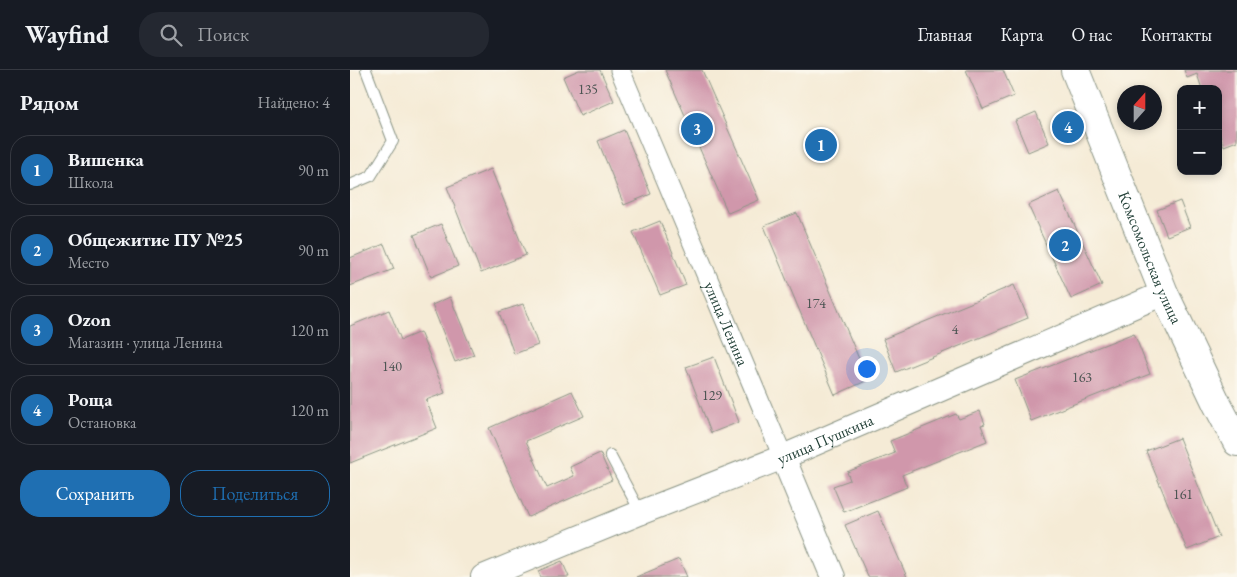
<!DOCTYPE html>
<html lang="ru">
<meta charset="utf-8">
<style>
:root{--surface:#171b24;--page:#242831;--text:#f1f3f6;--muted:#9ea1a6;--line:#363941;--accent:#1f6fb2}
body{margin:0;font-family:"EB Garamond",serif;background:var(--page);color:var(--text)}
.controls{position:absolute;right:15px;top:15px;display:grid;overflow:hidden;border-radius:10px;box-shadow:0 2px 8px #0003}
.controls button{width:45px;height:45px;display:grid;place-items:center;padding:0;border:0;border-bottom:1px solid var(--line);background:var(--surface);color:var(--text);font:25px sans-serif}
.compass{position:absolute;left:767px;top:15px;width:45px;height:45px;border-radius:50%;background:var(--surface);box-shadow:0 2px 8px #0003;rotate:21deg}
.you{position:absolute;left:516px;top:298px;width:18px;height:18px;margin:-12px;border:4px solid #fff;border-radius:50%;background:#1a73e8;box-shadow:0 0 0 8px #1a73e833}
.badge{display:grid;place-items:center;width:32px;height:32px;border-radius:50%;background:var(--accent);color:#fff;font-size:16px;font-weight:700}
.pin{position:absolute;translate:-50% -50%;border:2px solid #fff;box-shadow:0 1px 5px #0006}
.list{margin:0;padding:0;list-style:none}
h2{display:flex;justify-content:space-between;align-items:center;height:65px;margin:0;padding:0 20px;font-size:21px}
h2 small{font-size:16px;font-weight:400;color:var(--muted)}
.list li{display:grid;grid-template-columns:32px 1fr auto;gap:15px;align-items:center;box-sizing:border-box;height:70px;margin:0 10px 10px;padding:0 10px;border:1px solid var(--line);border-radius:20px}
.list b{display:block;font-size:19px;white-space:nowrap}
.list p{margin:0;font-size:16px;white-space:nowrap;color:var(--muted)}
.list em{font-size:16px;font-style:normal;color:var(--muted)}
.actions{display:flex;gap:10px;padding:15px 20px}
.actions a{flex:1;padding:11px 0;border:1px solid var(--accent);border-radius:20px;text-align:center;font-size:18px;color:var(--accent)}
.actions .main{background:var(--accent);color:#fff}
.icon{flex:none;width:28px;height:28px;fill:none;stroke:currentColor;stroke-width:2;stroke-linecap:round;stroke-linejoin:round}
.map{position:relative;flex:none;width:887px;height:507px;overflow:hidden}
header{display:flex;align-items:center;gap:30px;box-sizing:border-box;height:70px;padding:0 25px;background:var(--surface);border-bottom:1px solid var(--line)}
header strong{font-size:24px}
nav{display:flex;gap:28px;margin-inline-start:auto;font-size:18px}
.search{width:350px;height:45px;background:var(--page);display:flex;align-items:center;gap:12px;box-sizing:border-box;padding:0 18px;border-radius:20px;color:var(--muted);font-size:19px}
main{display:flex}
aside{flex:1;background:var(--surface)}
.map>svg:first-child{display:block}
</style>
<header>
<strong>Wayfind</strong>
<div class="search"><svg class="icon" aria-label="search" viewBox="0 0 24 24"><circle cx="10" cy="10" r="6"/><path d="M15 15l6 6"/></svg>Поиск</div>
<nav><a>Главная</a><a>Карта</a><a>О нас</a><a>Контакты</a></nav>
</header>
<main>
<aside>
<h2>Рядом<small>Найдено: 4</small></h2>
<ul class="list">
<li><span class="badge">1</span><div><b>Вишенка</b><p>Школа</p></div><em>90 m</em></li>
<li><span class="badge">2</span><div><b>Общежитие ПУ №25</b><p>Место</p></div><em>90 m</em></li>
<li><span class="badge">3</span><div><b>Ozon</b><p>Магазин · улица Ленина</p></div><em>120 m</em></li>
<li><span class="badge">4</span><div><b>Роща</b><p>Остановка</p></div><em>120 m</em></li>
</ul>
<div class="actions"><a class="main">Сохранить</a><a>Поделиться</a></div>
</aside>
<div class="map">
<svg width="887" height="507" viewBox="0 0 887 507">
<rect width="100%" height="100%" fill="#fbf7ec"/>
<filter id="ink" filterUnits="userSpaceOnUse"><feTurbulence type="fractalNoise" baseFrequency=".02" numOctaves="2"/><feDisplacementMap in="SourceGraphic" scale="10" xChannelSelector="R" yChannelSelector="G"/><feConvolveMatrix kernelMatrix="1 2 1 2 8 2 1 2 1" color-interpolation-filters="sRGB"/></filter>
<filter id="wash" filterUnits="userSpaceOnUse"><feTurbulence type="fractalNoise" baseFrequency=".0096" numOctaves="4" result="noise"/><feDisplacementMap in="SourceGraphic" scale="20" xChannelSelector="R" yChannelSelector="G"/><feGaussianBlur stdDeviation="1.12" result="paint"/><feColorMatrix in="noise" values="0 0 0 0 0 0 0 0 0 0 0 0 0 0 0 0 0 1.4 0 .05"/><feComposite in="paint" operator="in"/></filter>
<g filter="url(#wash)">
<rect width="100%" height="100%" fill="#f5ebd6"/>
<g id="blocks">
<g fill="#d097ab">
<polygon points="229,0 250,0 264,31 230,46 213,7"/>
<polygon points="315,0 352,0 409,130 378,143"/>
<polygon points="616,0 653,0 664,26 633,39"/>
<polygon points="834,0 887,0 887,71 874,76 868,60 868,19 852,19 847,4 837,8"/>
<polygon points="686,42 699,73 678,82 665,51"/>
<polygon points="274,60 301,124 274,135 248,71"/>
<polygon points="141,99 176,185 131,203 97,117"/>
<polygon points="709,121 752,215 721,229 678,135"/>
<polygon points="830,131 840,157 817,166 807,140"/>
<polygon points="447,143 518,310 485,325 414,156"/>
<polygon points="310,151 336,215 310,225 283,162"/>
<polygon points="91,154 108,196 81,207 64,165"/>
<polygon points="34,174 44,199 0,216 0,188"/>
<polygon points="664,215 678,248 546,302 533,269"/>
<polygon points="100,227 124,285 105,292 82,235"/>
<polygon points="173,234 188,275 164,284 149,242"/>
<polygon points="39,240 51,270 70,262 95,323 76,330 87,358 0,393 0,256"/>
<polygon points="784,263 800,304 681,351 665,310"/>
<polygon points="364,287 389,352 361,363 336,297"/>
<polygon points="222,321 234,346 176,371 197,418 224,406 220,397 250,383 262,410 178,447 139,358"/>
<polygon points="630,341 635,354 631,355 637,371 552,405 557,417 494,442 483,416 500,410 497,402 545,383 540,371 606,344 609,349"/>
<polygon points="829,368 869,467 837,480 796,381"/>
<polygon points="528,441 557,507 518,507 495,455"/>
<polygon points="329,489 337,507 286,507"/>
<polygon points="212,491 219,507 191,507 188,501"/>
</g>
</g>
</g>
<g filter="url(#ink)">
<use href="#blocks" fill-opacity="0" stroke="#8a9485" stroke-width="1"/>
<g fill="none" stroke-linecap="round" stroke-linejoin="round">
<g stroke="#8a9485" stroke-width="12">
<g id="service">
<polyline points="0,115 21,106 43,71 16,0"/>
<polyline points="260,385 287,436 287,444"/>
</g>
</g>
<g stroke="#8a9485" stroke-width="21">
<g id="minor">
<path id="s1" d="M270,0L433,387"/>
</g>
</g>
<g stroke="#8a9485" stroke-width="26">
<g id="tertiary">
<polyline points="433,387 483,507"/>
<path id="s2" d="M133,507L287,444L433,387L814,223"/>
</g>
</g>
<g stroke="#8a9485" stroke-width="30">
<g id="secondary">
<path id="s3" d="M725,0L814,223L867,334L887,372"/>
</g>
</g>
<use href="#service" stroke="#fff" stroke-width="10"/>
<use href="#minor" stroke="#fff" stroke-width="19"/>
<use href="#tertiary" stroke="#fff" stroke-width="24"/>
<use href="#secondary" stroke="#fff" stroke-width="28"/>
</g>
</g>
<g text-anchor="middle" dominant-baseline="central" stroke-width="4.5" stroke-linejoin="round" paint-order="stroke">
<g font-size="14" fill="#4b5452">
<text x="238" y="19">135</text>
<text x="466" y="233">174</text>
<text x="605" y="259">4</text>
<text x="42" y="296">140</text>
<text x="732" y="307">163</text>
<text x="362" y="325">129</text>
<text x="833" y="424">161</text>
</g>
<g font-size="16" fill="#1f3d34" stroke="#fbf7ec">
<text stroke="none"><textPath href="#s3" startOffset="202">Комсомольская улица</textPath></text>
<text stroke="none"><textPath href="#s1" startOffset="275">улица Ленина</textPath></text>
<text stroke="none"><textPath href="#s2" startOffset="369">улица Пушкина</textPath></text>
</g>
</g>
</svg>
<div class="controls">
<button>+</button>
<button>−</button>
</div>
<svg class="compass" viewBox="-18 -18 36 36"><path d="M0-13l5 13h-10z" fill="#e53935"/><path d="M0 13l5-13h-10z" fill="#9ea1a6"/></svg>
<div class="you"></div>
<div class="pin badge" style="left:471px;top:75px">1</div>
<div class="pin badge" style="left:715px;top:175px">2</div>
<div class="pin badge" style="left:347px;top:59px">3</div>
<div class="pin badge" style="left:718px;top:57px">4</div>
</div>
</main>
